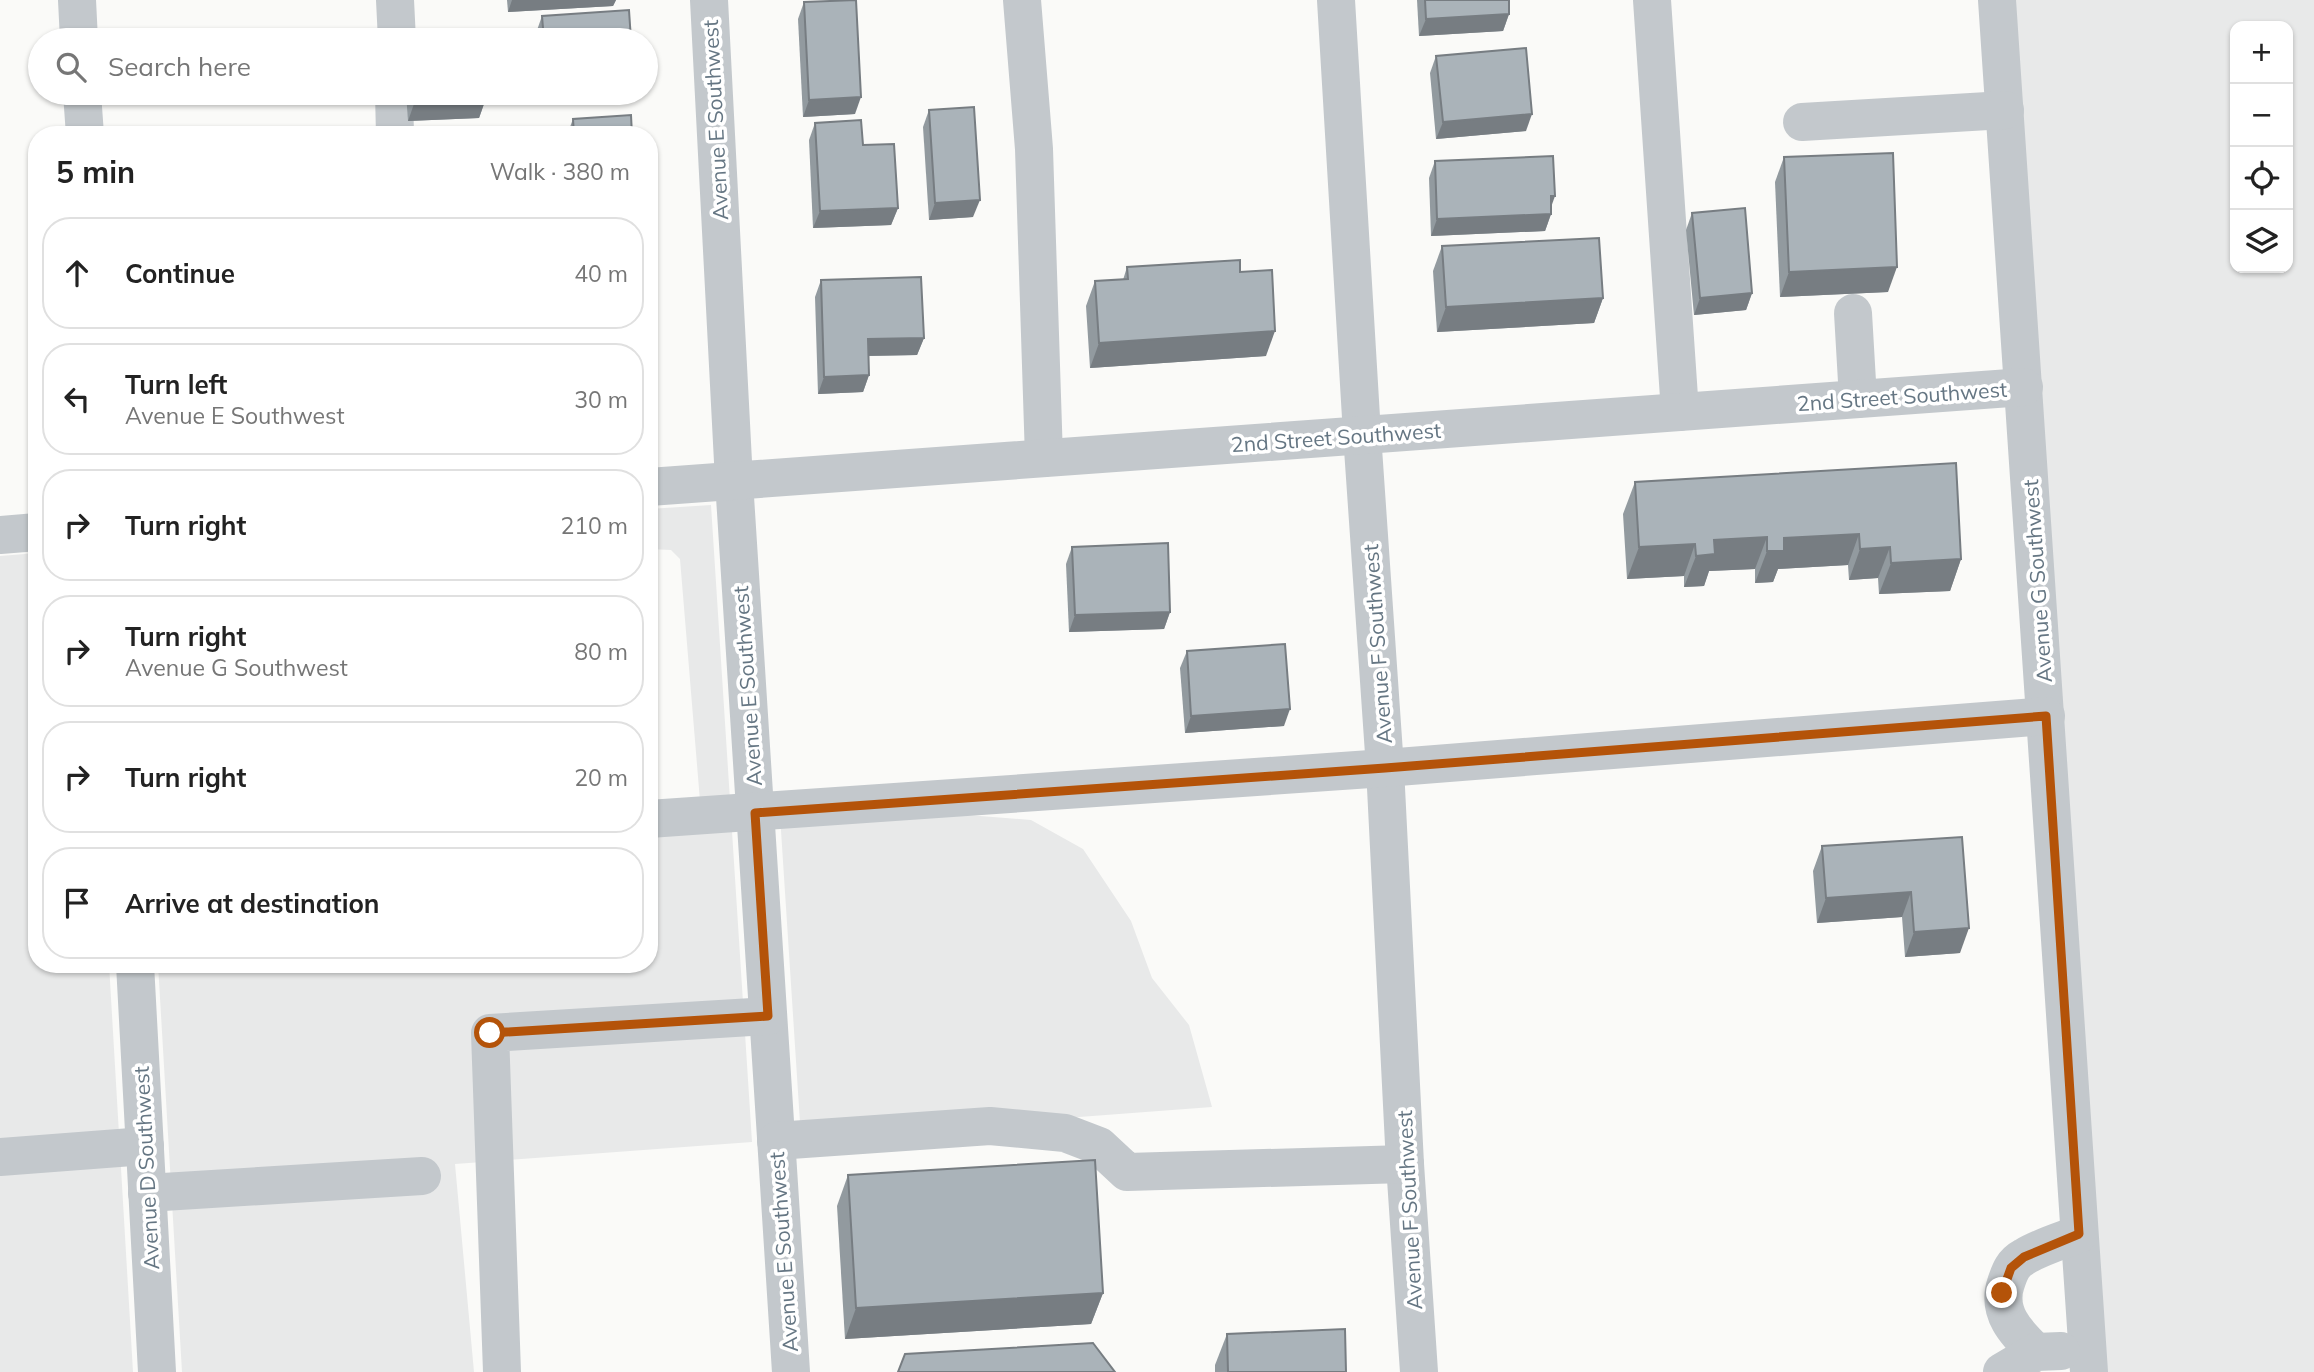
<!DOCTYPE html>
<meta charset="utf-8">
<style>
:root{--surface:#fff;--page:#f2f2f2;--text:#222;--muted:#767676;--line:#e0e0e0}
body{margin:0;font-family:Mulish,sans-serif;background:var(--page);color:var(--text)}
.controls{position:absolute;right:21px;top:21px;display:grid;overflow:hidden;border-radius:14px;box-shadow:0 2px 5px #0004}
.controls button{width:63px;height:63px;display:grid;place-items:center;padding:0;border:0;border-bottom:2px solid var(--line);background:var(--surface);color:var(--text);font:35px sans-serif}
.stop{position:absolute;width:21px;height:21px;margin:-16px;border:5px solid #b45309;border-radius:50%;background:#fff}
.stop.end{background:#b45309;border-color:#fff;box-shadow:0 2px 7px #0008}
.list{margin:0;padding:0;list-style:none}
h2{display:flex;justify-content:space-between;align-items:center;height:91px;margin:0;padding:0 28px;font-size:30px}
h2 small{font-size:23px;font-weight:400;color:var(--muted)}
.list li{display:grid;grid-template-columns:46px 1fr auto;gap:21px;align-items:center;box-sizing:border-box;height:112px;margin:0 14px 14px;padding:0 14px;border:2px solid var(--line);border-radius:28px}
.list b{display:block;font-size:26px;white-space:nowrap}
.list p{margin:0;font-size:23px;white-space:nowrap;color:var(--muted)}
.list em{font-size:23px;font-style:normal;color:var(--muted)}
.icon{flex:none;width:38px;height:38px;fill:none;stroke:currentColor;stroke-width:2;stroke-linecap:round;stroke-linejoin:round}
.map{position:relative;flex:none;width:2314px;height:1372px;overflow:hidden}
.search{position:absolute;background:var(--surface);box-shadow:0 2px 5px #0004;left:28px;top:28px;width:630px;height:77px;display:flex;align-items:center;gap:18px;box-sizing:border-box;padding:0 24px;border-radius:38px;color:var(--muted);font-size:26px}
.panel{position:absolute;background:var(--surface);box-shadow:0 2px 5px #0004;left:28px;top:126px;width:630px;height:847px;border-radius:28px}
.map>svg:first-child{display:block}
</style>
<div class="map">
<svg width="2314" height="1372" viewBox="0 0 2314 1372">
<rect width="100%" height="100%" fill="#fafaf8"/>
<g fill="#e8e9e9" fill-rule="evenodd">
<path d="M1997,0H2314V1372H2089ZM2235,26H2288V268H2235Z"/>
<polygon points="711,505 752,1142 455,1164 474,1372 182,1372 158,964 649,964 649,824 700,801 680,559 671,550 649,549 649,509"/>
<polygon points="37,553 37,964 109,964 133,1372 0,1372 0,556"/>
<polygon points="779,800 1031,820 1083,849 1131,921 1152,978 1189,1025 1212,1107 801,1138"/>
</g>
<g fill="none" stroke-linecap="round" stroke-linejoin="round">
<g stroke="#c3c8cc" stroke-width="38">
<polyline points="77,0 79,40"/>
<polyline points="395,0 397,40"/>
<polyline points="709,0 734,481 791,1372"/>
<polyline points="1022,0 1034,149 1044,458"/>
<polyline points="1336,0 1362,434 1385,768 1405,1164 1419,1372"/>
<polyline points="1652,0 1680,412"/>
<polyline points="1997,0 2089,1372"/>
<polyline points="82,93 85,135"/>
<polyline points="394,93 395,135"/>
<polyline points="1802,122 2005,110"/>
<polyline points="1853,313 1858,399"/>
<polyline points="649,487 2024,387"/>
<polyline points="0,535 37,532"/>
<polyline points="649,819 1385,768 2046,716"/>
<polyline points="135,964 157,1372"/>
<polyline points="776,1141 990,1126 1065,1133 1099,1146 1127,1172 1405,1164"/>
<polyline points="0,1157 145,1146"/>
<polyline points="147,1193 422,1176"/>
<path d="M2036,1352C2016,1333 1996,1312 2006,1283C2010,1271 2013,1263 2024,1257C2040,1247 2061,1241 2079,1234"/>
<polyline points="502,1372 490,1033 768,1016"/>
<polyline points="2002,1372 2036,1352 2061,1351"/>
</g>
</g>
<g fill="#929a9f">
<polygon points="507,0 616,0 613,6 508,12"/>
<polygon points="1417,0 1509,0 1509,14 1503,31 1419,36"/>
<polygon points="804,2 855,114 803,117 798,19"/>
<polygon points="542,16 631,40 537,40 536,33"/>
<polygon points="1436,56 1526,131 1436,139 1430,73"/>
<polygon points="406,93 485,93 485,101 479,118 408,121"/>
<polygon points="929,110 973,217 929,220 923,127"/>
<polygon points="573,119 632,135 567,135"/>
<polygon points="815,123 863,145 898,208 891,225 813,228 809,140"/>
<polygon points="1784,157 1888,292 1780,297 1775,182"/>
<polygon points="1435,161 1551,208 1551,214 1545,231 1431,236 1429,178"/>
<polygon points="1692,213 1752,293 1746,310 1694,315 1686,230"/>
<polygon points="1442,246 1603,298 1594,323 1437,332 1433,271"/>
<polygon points="1127,267 1240,272 1266,356 1090,368 1086,306 1095,281 1123,280"/>
<polygon points="821,280 924,338 917,355 868,356 869,375 863,392 818,394 815,297"/>
<polygon points="1635,482 1961,559 1950,591 1879,594 1878,578 1849,580 1848,565 1778,569 1773,582 1755,583 1755,569 1709,571 1704,586 1684,587 1684,576 1627,579 1623,514"/>
<polygon points="1072,547 1170,612 1164,629 1069,632 1066,564"/>
<polygon points="1187,651 1284,726 1185,733 1180,668"/>
<polygon points="1962,837 1960,953 1905,957 1902,917 1817,923 1813,871 1822,846"/>
<polygon points="848,1175 1103,1293 1091,1324 845,1339 837,1206"/>
<polygon points="1227,1334 1346,1372 1215,1372 1215,1365"/>
</g>
<g fill="#777d82">
<polygon points="512,0 616,0 613,6 508,12"/>
<polygon points="1509,14 1503,31 1419,36 1426,19"/>
<polygon points="543,93 628,93 627,95 540,100"/>
<polygon points="861,97 855,114 803,117 809,100"/>
<polygon points="485,101 479,118 408,121 414,104"/>
<polygon points="1532,114 1526,131 1436,139 1443,122"/>
<polygon points="1551,196 1555,196 1549,213"/>
<polygon points="980,200 973,217 929,220 935,203"/>
<polygon points="898,208 891,225 813,228 820,211"/>
<polygon points="1551,214 1545,231 1431,236 1437,219"/>
<polygon points="1897,267 1888,292 1780,297 1789,272"/>
<polygon points="1752,293 1746,310 1694,315 1700,298"/>
<polygon points="1603,298 1594,323 1437,332 1446,307"/>
<polygon points="1275,331 1266,356 1090,368 1099,343"/>
<polygon points="924,338 917,355 861,356 868,339"/>
<polygon points="869,375 863,392 818,394 824,377"/>
<polygon points="1859,534 1848,565 1778,569 1773,582 1755,583 1767,551 1784,538"/>
<polygon points="1767,537 1755,569 1709,571 1704,586 1684,587 1696,556 1714,540"/>
<polygon points="1695,544 1684,576 1627,579 1639,547"/>
<polygon points="1890,547 1878,578 1849,580 1860,549"/>
<polygon points="1961,559 1950,591 1879,594 1891,563"/>
<polygon points="1170,612 1164,629 1069,632 1075,615"/>
<polygon points="1290,709 1284,726 1185,733 1191,716"/>
<polygon points="1911,892 1902,917 1817,923 1826,898"/>
<polygon points="1969,928 1960,953 1905,957 1914,932"/>
<polygon points="1103,1293 1091,1324 845,1339 856,1308"/>
</g>
<g fill="#aab3b9" stroke="#777d82" stroke-width="2">
<polygon points="856,0 861,97 809,100 804,2"/>
<polygon points="1425,0 1509,0 1509,14 1426,19"/>
<polygon points="629,10 631,40 544,40 542,16"/>
<polygon points="482,37 482,40 429,40"/>
<polygon points="1526,48 1532,114 1443,122 1436,56"/>
<polygon points="414,93 485,93 485,101 414,104"/>
<polygon points="974,107 980,200 935,203 929,110"/>
<polygon points="631,115 632,135 574,135 573,119"/>
<polygon points="861,120 863,145 894,144 898,208 820,211 815,123"/>
<polygon points="1893,153 1897,267 1789,272 1784,157"/>
<polygon points="1553,156 1555,196 1551,196 1551,214 1437,219 1435,161"/>
<polygon points="1745,208 1752,293 1700,298 1692,213"/>
<polygon points="1599,238 1603,298 1446,307 1442,246"/>
<polygon points="1240,260 1240,272 1272,270 1275,331 1099,343 1095,281 1128,279 1127,267"/>
<polygon points="921,277 924,338 868,339 869,375 824,377 821,280"/>
<polygon points="1956,463 1961,559 1891,563 1890,547 1860,549 1859,534 1784,538 1784,551 1767,551 1767,537 1714,540 1715,554 1696,556 1695,544 1639,547 1635,482"/>
<polygon points="1168,543 1170,612 1075,615 1072,547"/>
<polygon points="1285,644 1290,709 1191,716 1187,651"/>
<polygon points="1962,837 1969,928 1914,932 1911,892 1826,898 1822,846"/>
<polygon points="1095,1160 1103,1293 856,1308 848,1175"/>
<polygon points="1345,1329 1346,1372 1228,1372 1227,1334"/>
<polygon points="1093,1343 1115,1372 898,1372 905,1354"/>
</g>
<g fill="none" stroke-linecap="round" stroke-linejoin="round">
<polyline stroke="#b45309" stroke-width="9" points="490,1033 768,1016 755,813 1385,768 2046,716 2079,1234 2024,1257 2011,1268 2002,1293"/>
</g>
<g text-anchor="middle" dominant-baseline="central" stroke-width="7" stroke-linejoin="round" paint-order="stroke">
<g font-size="21" fill="#657683" stroke="#fff">
<text transform="translate(715 120) rotate(-93)">Avenue E Southwest</text>
<text transform="translate(1902 396) rotate(-4)">2nd Street Southwest</text>
<text transform="translate(1336 437) rotate(-4)">2nd Street Southwest</text>
<text transform="translate(2037 581) rotate(-94)">Avenue G Southwest</text>
<text transform="translate(1377 644) rotate(-94)">Avenue F Southwest</text>
<text transform="translate(747 686) rotate(-94)">Avenue E Southwest</text>
<text transform="translate(146 1168) rotate(-93)">Avenue D Southwest</text>
<text transform="translate(1409 1210) rotate(-93)">Avenue F Southwest</text>
<text transform="translate(783 1252) rotate(-94)">Avenue E Southwest</text>
</g>
</g>
</svg>
<div class="controls">
<button>+</button>
<button>−</button>
<button><svg class="icon" aria-label="locate" viewBox="0 0 24 24"><circle cx="12" cy="12" r="6"/><path d="M12 2v4M12 18v4M2 12h4M18 12h4"/></svg></button>
<button><svg class="icon" aria-label="layers" viewBox="0 0 24 24"><path d="M12 4l9 5-9 5-9-5zM3 14l9 5 9-5"/></svg></button>
</div>
<div class="stop" style="left:490px;top:1033px"></div>
<div class="stop end" style="left:2002px;top:1293px"></div>
<div class="search"><svg class="icon" aria-label="search" viewBox="0 0 24 24"><circle cx="10" cy="10" r="6"/><path d="M15 15l6 6"/></svg>Search here</div>
<section class="panel">
<h2>5 min<small>Walk · 380 m</small></h2>
<ul class="list">
<li><svg class="icon" aria-label="ahead" viewBox="0 0 24 24"><path d="M12 20V5M6 11l6-6 6 6"/></svg><div><b>Continue</b></div><em>40 m</em></li>
<li><svg class="icon" aria-label="left" viewBox="0 0 24 24"><path d="M17 20v-9H6M10 6l-5 5 5 5"/></svg><div><b>Turn left</b><p>Avenue E Southwest</p></div><em>30 m</em></li>
<li><svg class="icon" aria-label="right" viewBox="0 0 24 24"><path d="M7 20v-9h11M14 6l5 5-5 5"/></svg><div><b>Turn right</b></div><em>210 m</em></li>
<li><svg class="icon" aria-label="right" viewBox="0 0 24 24"><path d="M7 20v-9h11M14 6l5 5-5 5"/></svg><div><b>Turn right</b><p>Avenue G Southwest</p></div><em>80 m</em></li>
<li><svg class="icon" aria-label="right" viewBox="0 0 24 24"><path d="M7 20v-9h11M14 6l5 5-5 5"/></svg><div><b>Turn right</b></div><em>20 m</em></li>
<li><svg class="icon" aria-label="arrive" viewBox="0 0 24 24"><path d="M6 21V4h12l-3 4 3 4H6"/></svg><div><b>Arrive at destination</b></div></li>
</ul>
</section>
</div>
